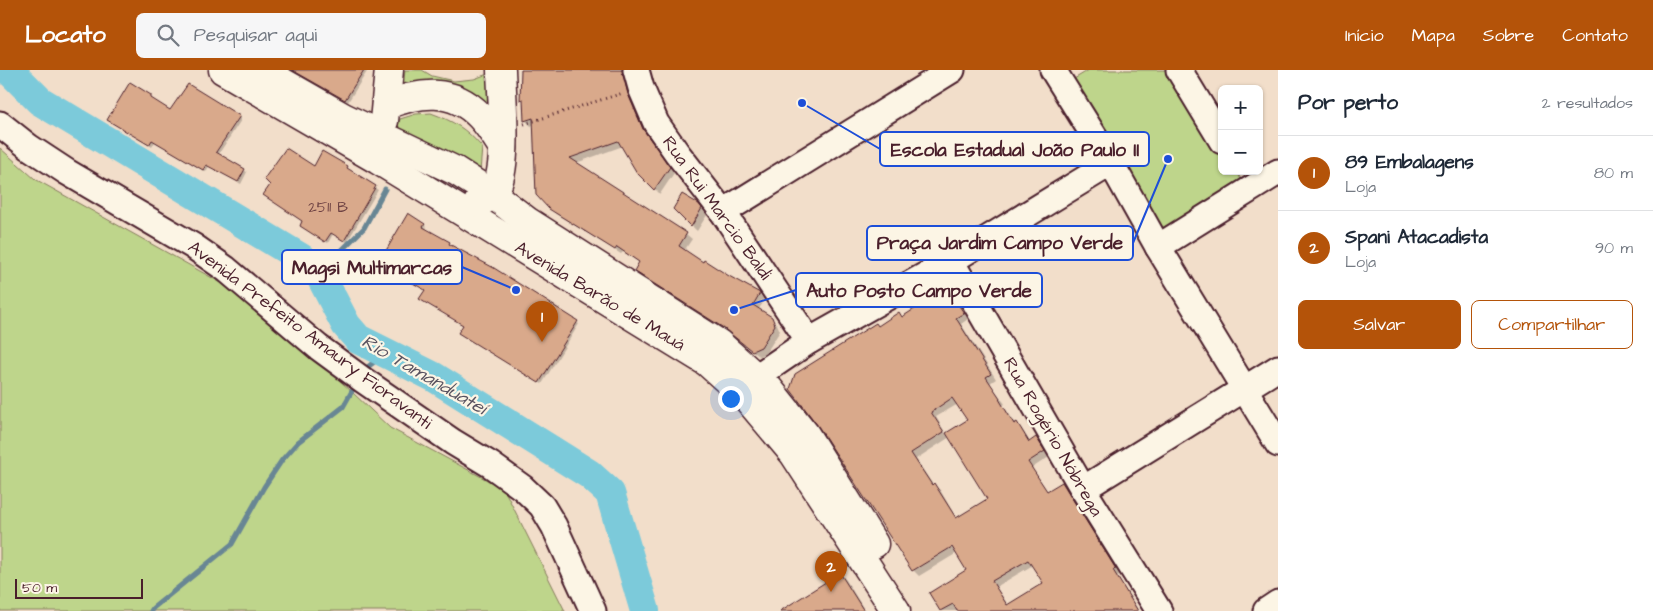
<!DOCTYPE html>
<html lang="pt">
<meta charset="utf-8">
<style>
:root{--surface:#fff;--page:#f6f6f7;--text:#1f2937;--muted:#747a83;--line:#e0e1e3;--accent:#b45309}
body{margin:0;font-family:"Architects Daughter",sans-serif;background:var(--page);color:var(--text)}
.controls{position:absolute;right:15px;top:15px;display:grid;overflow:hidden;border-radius:8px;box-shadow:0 1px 4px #0004}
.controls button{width:45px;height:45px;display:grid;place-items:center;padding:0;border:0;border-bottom:1px solid var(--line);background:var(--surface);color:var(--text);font:25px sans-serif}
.scale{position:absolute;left:15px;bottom:12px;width:128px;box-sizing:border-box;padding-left:5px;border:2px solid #4a1f2b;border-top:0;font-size:14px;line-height:18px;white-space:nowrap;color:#4a1f2b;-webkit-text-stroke:4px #fcf5e5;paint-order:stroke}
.you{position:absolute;left:730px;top:328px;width:18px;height:18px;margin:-12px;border:4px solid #fff;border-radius:50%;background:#1a73e8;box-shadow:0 0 0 8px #1a73e833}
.badge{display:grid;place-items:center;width:32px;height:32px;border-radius:50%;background:var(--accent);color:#fff;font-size:16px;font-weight:700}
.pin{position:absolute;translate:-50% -41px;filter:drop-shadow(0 1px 2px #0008)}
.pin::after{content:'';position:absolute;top:26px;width:18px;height:15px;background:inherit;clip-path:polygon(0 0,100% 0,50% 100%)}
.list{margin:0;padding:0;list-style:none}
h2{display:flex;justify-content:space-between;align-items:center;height:65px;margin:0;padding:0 20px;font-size:21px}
h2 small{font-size:16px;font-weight:400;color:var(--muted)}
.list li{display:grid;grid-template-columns:32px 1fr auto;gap:15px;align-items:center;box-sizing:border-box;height:75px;padding:0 20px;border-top:1px solid var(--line)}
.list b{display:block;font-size:19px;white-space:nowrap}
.list p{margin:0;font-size:16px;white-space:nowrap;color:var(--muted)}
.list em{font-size:16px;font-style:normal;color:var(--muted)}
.actions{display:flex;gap:10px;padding:15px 20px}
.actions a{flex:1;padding:11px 0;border:1px solid var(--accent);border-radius:8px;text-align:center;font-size:18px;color:var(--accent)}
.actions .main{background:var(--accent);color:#fff}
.icon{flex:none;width:28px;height:28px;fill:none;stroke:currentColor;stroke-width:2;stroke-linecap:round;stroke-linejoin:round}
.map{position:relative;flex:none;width:1278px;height:541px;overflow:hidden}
header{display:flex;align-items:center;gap:30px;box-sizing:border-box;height:70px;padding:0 25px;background:var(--accent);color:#fff}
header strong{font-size:24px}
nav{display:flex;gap:28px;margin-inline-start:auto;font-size:18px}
.search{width:350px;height:45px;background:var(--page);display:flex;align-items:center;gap:12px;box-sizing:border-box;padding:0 18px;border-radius:8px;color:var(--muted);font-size:19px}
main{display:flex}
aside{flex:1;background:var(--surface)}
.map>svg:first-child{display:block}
</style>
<header>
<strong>Locato</strong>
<div class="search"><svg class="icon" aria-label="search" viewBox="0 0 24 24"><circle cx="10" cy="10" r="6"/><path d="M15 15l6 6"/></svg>Pesquisar aqui</div>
<nav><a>Início</a><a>Mapa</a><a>Sobre</a><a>Contato</a></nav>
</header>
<main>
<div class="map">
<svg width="1278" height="541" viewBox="0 0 1278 541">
<rect width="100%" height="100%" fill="#f2deca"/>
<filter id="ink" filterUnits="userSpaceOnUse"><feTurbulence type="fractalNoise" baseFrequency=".02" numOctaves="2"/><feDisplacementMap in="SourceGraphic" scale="10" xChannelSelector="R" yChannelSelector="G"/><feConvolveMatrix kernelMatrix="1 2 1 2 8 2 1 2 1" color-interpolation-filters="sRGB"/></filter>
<g filter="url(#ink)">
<g fill="#bed58b" stroke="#847a5b">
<polygon points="405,0 422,0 432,6 454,11 474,9 496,1 496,38 473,23 403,22"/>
<polygon points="1089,0 1176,0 1222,77 1222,101 1236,101 1246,117 1160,170 1069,12"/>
<path d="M431,43C455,52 465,58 482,77L480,102L396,63L400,49L416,44Z"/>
<polygon points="0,78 35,109 259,234 390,358 504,419 565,541 0,541"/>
</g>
<g fill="#0003" fill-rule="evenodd">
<polygon points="292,0 368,0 348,32"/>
<polygon points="523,0 628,0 632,28 649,68 674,103 660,124 638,102 623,76 576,93 686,164 692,169 684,181 759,224 765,230 758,240 771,248 777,254 780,261 766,283 759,286 729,262 641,206 635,200 640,193 623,182 621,184 556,144 537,124 535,54 531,56 525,50 525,32 522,29"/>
<polygon points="150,26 153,31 171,42 239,47 241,50 218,85 247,102 241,114 209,96 206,102 155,72 152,77 111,52"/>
<polygon points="347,97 349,100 378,120 347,172 333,164 328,173 304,158 314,98"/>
<polygon points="698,135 707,145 697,161 674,139"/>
<polygon points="408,145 424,155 427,158 426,160 579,254 542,314 462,265 464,255 421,229 426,220 400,205 398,208 381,198"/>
<path d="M947,219L953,225L968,249L961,254L996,309L990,313L1005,334L1003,335L1016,354L1022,359L1030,372L1036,369L1042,374L1049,387L1032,398L1048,422L1062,413L1068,419L1120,505L1117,506L1139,541H941L930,523L968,500L957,483L919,506L913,500L873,436L879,257L903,248ZM958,334L968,350L946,364L936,347ZM950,367L990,429L957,449L940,420L934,415H933L916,389ZM1033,495L1045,514L1008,535L996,517Z"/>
<polygon points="840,504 846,510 865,541 783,541"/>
</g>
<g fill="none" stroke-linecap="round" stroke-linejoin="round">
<g stroke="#688694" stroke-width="5">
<polyline points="319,203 364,158 385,119"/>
<polyline points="365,299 386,283"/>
<polyline points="151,541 153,538 232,474 264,417 282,390 298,372 343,337 352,321"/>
</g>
<polyline stroke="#7ccada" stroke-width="30" points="9,0 40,31 301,188 319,203 346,255 358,269 434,307 589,404 610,423 645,541"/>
</g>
<g fill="#d9a98b" stroke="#4a1f2b" fill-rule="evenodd">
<polygon points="292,0 364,0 345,30"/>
<polygon points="521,0 622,0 628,24 643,59 670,97 654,120 637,103 618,71 570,88 687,163 679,176 703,192 704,190 729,206 760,223 753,235 772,247 775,255 761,277 752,281 722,257 634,201 639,192 617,177 615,180 549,139 536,125 533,48 524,51 523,29 520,30"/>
<polygon points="130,12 151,25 151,28 170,40 188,14 240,46 216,82 245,99 238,112 206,95 203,100 152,70 149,75 107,50"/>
<polygon points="286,78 314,96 322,81 348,96 347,98 376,116 344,171 331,163 325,172 300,156 302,151 263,125 270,115 264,109"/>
<polygon points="682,124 699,134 702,138 691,157 673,139"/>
<polygon points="408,143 425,154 423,157 450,172 449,174 494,198 578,251 539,313 458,263 463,255 419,229 425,220 397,204 396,207 377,196"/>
<path d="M947,218L964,243L956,248L991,304L986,307L1000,328L999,329L1014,354L1017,352L1029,372L1036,367L1045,381L1028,392L1047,421L1062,412L1116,499L1113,500L1138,541H957L953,534L940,541L929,523L966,500L952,477L912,501L818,356L790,319L795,304L876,253L878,256L899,242L902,247ZM952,328L967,350L946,363L987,429L956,448L934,413L932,415L911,383L944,362L931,342ZM1028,490L1043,513L1007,535L992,511Z"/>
<polygon points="840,503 864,541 780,541"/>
</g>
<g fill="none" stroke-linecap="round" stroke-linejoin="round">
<g stroke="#4a1f2b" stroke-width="29">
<g id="minor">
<polyline points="636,0 641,18 656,53 677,83 723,142 809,271"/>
<polyline points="1053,0 1111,93 1158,177 1278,374"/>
<polyline points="1179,0 1222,71"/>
<polyline points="0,54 29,77 67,102 193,176 226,199 318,277 363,310 453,372 491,395 523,418 542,436 554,456 593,541"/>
<polyline points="723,142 952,0"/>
<polyline points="1158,177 1278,102"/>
<polyline points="951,191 1083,419 1159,541"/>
<polyline points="756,307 809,271 951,191 1111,93"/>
<polyline points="1083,419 1278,298"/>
<polyline points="1266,541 1278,533"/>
</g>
</g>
<g stroke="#4a1f2b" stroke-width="31">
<g id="major">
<polyline points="223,0 378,90 707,292 746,327 794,384 896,541"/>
<polyline points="261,0 343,47 456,101 492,124 527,151 718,273 769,319 805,364 874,474"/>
<path d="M386,35C420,22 452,17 480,46C489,55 496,67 503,78"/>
<polyline points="384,51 389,0"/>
<path d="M478,133C486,130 493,124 497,116C508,90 502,30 501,0"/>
</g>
</g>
<polyline stroke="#4a1f2b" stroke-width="3" stroke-dasharray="1 4" stroke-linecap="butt" points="524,54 623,23"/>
<use href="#minor" stroke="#fcf5e5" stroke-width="25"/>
<use href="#major" stroke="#fcf5e5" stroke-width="28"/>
</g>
</g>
<g text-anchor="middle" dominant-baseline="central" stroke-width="4.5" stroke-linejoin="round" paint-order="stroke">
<g font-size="15" fill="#6e4243">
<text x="328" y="137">2511 B</text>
</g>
<g font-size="18" fill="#4a1f2b" stroke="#fcf5e5">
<text transform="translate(717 138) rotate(54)">Rua Rui Marcio Baldi</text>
<text transform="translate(600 226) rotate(31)">Avenida Barão de Mauá</text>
<text transform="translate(310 265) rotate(37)">Avenida Prefeito Amaury Fioravanti</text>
<text transform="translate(1053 367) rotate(60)">Rua Rogério Nóbrega</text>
</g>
<g font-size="19" font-style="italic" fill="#595260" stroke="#fcf5e5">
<text transform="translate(424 305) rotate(30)">Rio Tamanduateí</text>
</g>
</g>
<path fill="none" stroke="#1d4ed8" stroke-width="2" d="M802 33L880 79M1168 89L1133 173M516 220L462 197M734 240L796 220"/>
<g fill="#1d4ed8" stroke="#fcf5e5" stroke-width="2">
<circle cx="802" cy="33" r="5"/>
<circle cx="1168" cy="89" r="5"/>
<circle cx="516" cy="220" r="5"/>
<circle cx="734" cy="240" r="5"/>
</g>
<g fill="#fcf5e5" stroke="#1d4ed8" stroke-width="2">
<rect x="880" y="62" width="269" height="34" rx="5"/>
<rect x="867" y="156" width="266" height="34" rx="5"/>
<rect x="282" y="180" width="180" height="34" rx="5"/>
<rect x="796" y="203" width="246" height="34" rx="5"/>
</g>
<g font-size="19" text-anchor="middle" font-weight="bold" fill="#4a1f2b">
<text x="1015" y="86">Escola Estadual João Paulo II</text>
<text x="1000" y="179">Praça Jardim Campo Verde</text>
<text x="372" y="204">Magsi Multimarcas</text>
<text x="919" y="227">Auto Posto Campo Verde</text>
</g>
</svg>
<div class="controls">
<button>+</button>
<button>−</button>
</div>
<div class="scale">50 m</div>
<div class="you"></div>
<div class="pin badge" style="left:542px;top:272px">1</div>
<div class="pin badge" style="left:831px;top:522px">2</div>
</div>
<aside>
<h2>Por perto<small>2 resultados</small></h2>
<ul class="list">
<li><span class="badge">1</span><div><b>89 Embalagens</b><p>Loja</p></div><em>80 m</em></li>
<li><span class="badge">2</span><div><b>Spani Atacadista</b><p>Loja</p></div><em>90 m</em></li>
</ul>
<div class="actions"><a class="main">Salvar</a><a>Compartilhar</a></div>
</aside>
</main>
